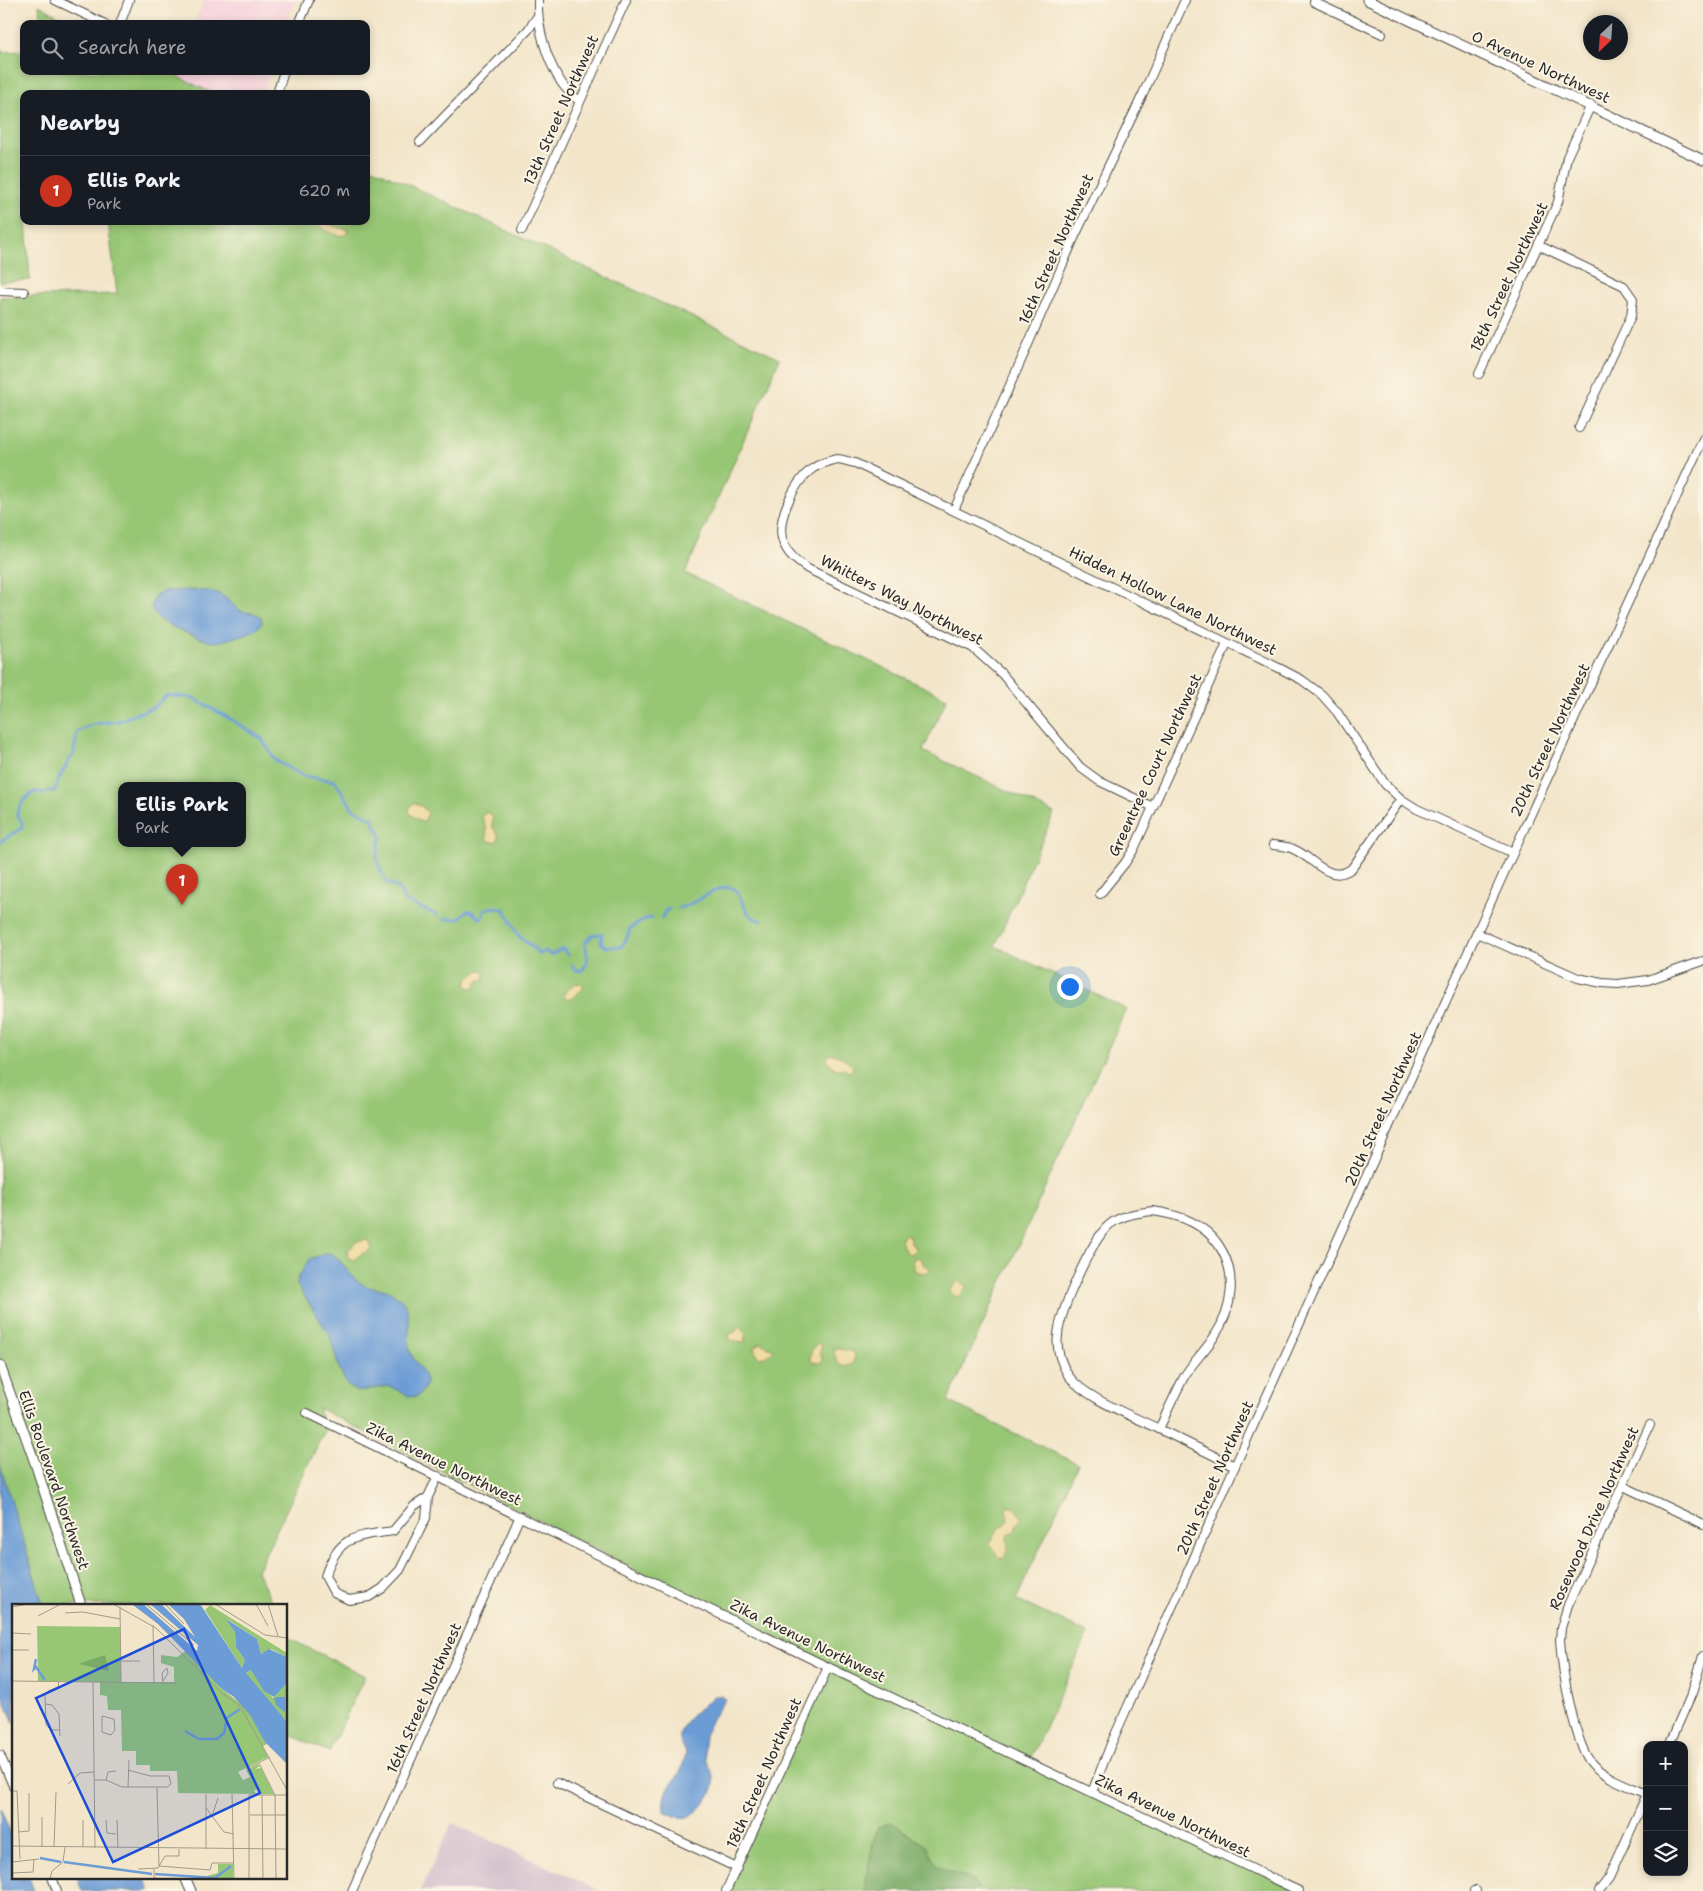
<!DOCTYPE html>
<meta charset="utf-8">
<style>
:root{--surface:#171b24;--page:#242831;--text:#f1f3f6;--muted:#9ea1a6;--line:#363941;--accent:#c8321e}
body{margin:0;font-family:"Shantell Sans",sans-serif;background:var(--page);color:var(--text)}
.controls{position:absolute;right:15px;bottom:15px;display:grid;overflow:hidden;border-radius:10px;box-shadow:0 2px 8px #0003}
.controls button{width:45px;height:45px;display:grid;place-items:center;padding:0;border:0;border-bottom:1px solid var(--line);background:var(--surface);color:var(--text);font:25px sans-serif}
.compass{position:absolute;left:1583px;top:15px;width:45px;height:45px;border-radius:50%;background:var(--surface);box-shadow:0 2px 8px #0003;rotate:205deg}
.you{position:absolute;left:1069px;top:986px;width:18px;height:18px;margin:-12px;border:4px solid #fff;border-radius:50%;background:#1a73e8;box-shadow:0 0 0 8px #1a73e833}
.badge{display:grid;place-items:center;width:32px;height:32px;border-radius:50%;background:var(--accent);color:#fff;font-size:16px;font-weight:700}
.pin{position:absolute;translate:-50% -41px;filter:drop-shadow(0 1px 2px #0008)}
.pin::after{content:'';position:absolute;top:26px;width:18px;height:15px;background:inherit;clip-path:polygon(0 0,100% 0,50% 100%)}
.popup{position:absolute;left:118px;top:782px;width:128px;height:65px;box-sizing:border-box;display:grid;place-content:center;border-radius:10px;background:var(--surface);filter:drop-shadow(0 1px 4px #0005);font-size:16px;white-space:nowrap;color:var(--muted)}
.popup b{font-size:19px;color:var(--text)}
.popup::after{content:'';position:absolute;left:50%;top:100%;margin-left:-10px;border:10px solid transparent;border-top-color:var(--surface)}
.list{margin:0;padding:0;list-style:none}
h2{display:flex;justify-content:space-between;align-items:center;height:65px;margin:0;padding:0 20px;font-size:21px}
h2 small{font-size:16px;font-weight:400;color:var(--muted)}
.list li{display:grid;grid-template-columns:32px 1fr auto;gap:15px;align-items:center;box-sizing:border-box;height:70px;padding:0 20px;border-top:1px solid var(--line)}
.list b{display:block;font-size:19px;white-space:nowrap}
.list p{margin:0;font-size:16px;white-space:nowrap;color:var(--muted)}
.list em{font-size:16px;font-style:normal;color:var(--muted)}
.icon{flex:none;width:28px;height:28px;fill:none;stroke:currentColor;stroke-width:2;stroke-linecap:round;stroke-linejoin:round}
.map{position:relative;flex:none;width:1703px;height:1891px;overflow:hidden}
.search{position:absolute;background:var(--surface);box-shadow:0 2px 8px #0003;left:20px;top:20px;width:350px;height:55px;display:flex;align-items:center;gap:12px;box-sizing:border-box;padding:0 18px;border-radius:10px;color:var(--muted);font-size:19px}
.panel{position:absolute;background:var(--surface);box-shadow:0 2px 8px #0003;left:20px;top:90px;width:350px;height:135px;border-radius:10px}
.map>svg:first-child{display:block}
</style>
<div class="map">
<svg width="1703" height="1891" viewBox="0 0 1703 1891">
<rect width="100%" height="100%" fill="#fcf5e5"/>
<filter id="ink" filterUnits="userSpaceOnUse"><feTurbulence type="fractalNoise" baseFrequency=".02" numOctaves="2"/><feDisplacementMap in="SourceGraphic" scale="10" xChannelSelector="R" yChannelSelector="G"/><feConvolveMatrix kernelMatrix="1 2 1 2 8 2 1 2 1" color-interpolation-filters="sRGB"/></filter>
<filter id="wash" filterUnits="userSpaceOnUse"><feTurbulence type="fractalNoise" baseFrequency=".0096" numOctaves="4" result="noise"/><feDisplacementMap in="SourceGraphic" scale="20" xChannelSelector="R" yChannelSelector="G"/><feGaussianBlur stdDeviation="1.12" result="paint"/><feColorMatrix in="noise" values="0 0 0 0 0 0 0 0 0 0 0 0 0 0 0 0 0 1.4 0 .05"/><feComposite in="paint" operator="in"/></filter>
<g filter="url(#wash)">
<rect width="100%" height="100%" fill="#f2e5c9"/>
<g fill="#f5cfdc">
<polygon points="204,0 295,0 286,24 194,24"/>
<polygon points="173,71 270,71 263,94 214,94 172,74"/>
</g>
<polygon fill="#d1bdcc" points="452,1823 601,1891 420,1891"/>
<g fill="#97c675" stroke="#617850" fill-rule="evenodd">
<polygon points="39,5 73,24 41,24"/>
<polygon points="0,47 1,52 24,51 24,71 166,71 214,94 24,94 24,221 26,221 30,280 0,282"/>
<path d="M366,165L780,358L685,573L947,698L923,751L1054,813L995,946L1126,1009L948,1401L1078,1464L1016,1600L1088,1633L1029,1762L1299,1891H726L827,1667L318,1408L325,1430L257,1571L273,1605H43L0,1465V297L117,294L108,221H366ZM122,786H242V844H122Z"/>
<polygon points="286,1632 290,1639 365,1676 329,1752 286,1733"/>
</g>
<polygon fill="#79ab66" stroke="#526b48" points="891,1822 926,1846 938,1867 972,1880 979,1891 864,1891 873,1842 878,1827"/>
<g fill="#eeda9e" stroke="#8c8264">
<path d="M316,221C326,221 335,228 347,229L348,233C339,240 322,230 316,221Z"/>
<polygon points="414,803 423,807 428,814 423,823 409,813 410,806"/>
<polygon points="486,812 491,814 493,818 492,826 499,837 496,842 487,841 486,827 482,817"/>
<polygon points="480,970 486,972 484,979 478,981 474,988 468,987 466,984 469,978"/>
<path d="M579,983L583,985V989C576,994 573,1001 565,998L564,994C566,990 570,988 574,984Z"/>
<polygon points="833,1054 842,1057 853,1066 852,1070 848,1072 845,1069 836,1069 827,1060 828,1055"/>
<polygon points="905,1234 909,1236 912,1245 915,1247 914,1252 909,1254 906,1253 901,1241 902,1237"/>
<polygon points="366,1240 371,1243 370,1250 361,1254 355,1260 348,1258 347,1252 356,1242"/>
<polygon points="916,1257 921,1259 922,1264 930,1268 928,1274 915,1271 912,1262"/>
<polygon points="958,1281 967,1286 959,1297 953,1295 949,1291"/>
<polygon points="739,1327 741,1327 747,1335 744,1342 730,1340 729,1334 735,1332"/>
<path d="M760,1343L772,1348L773,1350C772,1354 763,1359 758,1357L755,1352V1348Z"/>
<polygon points="820,1343 822,1345 820,1352 823,1360 822,1362 815,1363 810,1360 811,1352 815,1345"/>
<polygon points="835,1348 854,1352 855,1354 853,1364 845,1367 840,1365 834,1353"/>
<path d="M1008,1507H1014L1022,1518L1016,1525L1015,1532L1008,1535L1007,1538C1008,1545 1008,1551 1004,1558H999C996,1550 990,1546 990,1541L999,1528L1005,1525L1008,1520L1006,1509Z"/>
</g>
<g fill="#6c9cd6" stroke="#4c6480">
<path d="M164,591C180,591 206,588 219,594C228,598 233,607 241,611C249,614 262,610 262,623C257,631 249,633 239,636C231,638 222,642 213,642C205,642 167,625 160,620C156,617 154,612 151,607L155,595Z"/>
<path d="M329,1253C342,1258 347,1274 359,1282C374,1293 387,1283 403,1302C414,1317 406,1334 410,1351C413,1361 425,1371 426,1381C426,1388 421,1393 416,1397L409,1396L389,1386L357,1392L347,1385L339,1368L329,1334L297,1285L298,1278L309,1259Z"/>
<polygon points="0,1465 43,1605 14,1605 14,1723 0,1690"/>
<path d="M714,1696H721L725,1699C716,1713 705,1727 704,1744C704,1759 710,1766 714,1778C717,1791 699,1814 687,1817C679,1819 671,1814 664,1811C661,1792 671,1787 680,1772C683,1767 684,1759 686,1753C684,1749 681,1744 680,1739C677,1723 704,1705 714,1696Z"/>
<polygon points="0,1808 14,1841 14,1877 29,1877 34,1891 0,1891"/>
<polygon points="77,1877 144,1877 150,1891 82,1891"/>
</g>
<g fill="none" stroke-linecap="round" stroke-linejoin="round">
<g stroke="#6c9cd6" stroke-width="3">
<path d="M0,842L22,828V822L17,815C19,804 25,798 34,792L44,793L55,790L60,776L74,753L77,732L94,724L119,721L136,714L154,707L167,695L193,698L232,720L262,739L275,760L303,776L335,781L353,809L372,818L381,836L377,856L379,866L386,882L399,889L405,901L437,915"/>
<path d="M679,908C693,907 722,880 734,889C742,895 743,910 751,916C754,919 759,920 762,921"/>
<polyline points="662,918 665,911 669,909"/>
<polyline points="444,919 458,919 467,911 471,911 479,918 482,917 485,909 495,907 505,910 518,935 540,954 545,951 551,955 563,949 568,955"/>
<path d="M572,965L574,969L581,971C592,961 586,954 585,943L592,935L602,934L601,943L606,947H621L626,940L630,928L648,918H652"/>
</g>
</g>
</g>
<g filter="url(#ink)">
<g fill="none" stroke-linecap="round" stroke-linejoin="round">
<g stroke="#494743" stroke-width="10">
<g id="minor">
<polyline points="55,0 105,24"/>
<path d="M538,0C537,27 546,59 561,82C566,90 574,96 580,102"/>
<polyline points="1315,0 1314,2 1382,34"/>
<polyline points="120,24 129,0"/>
<polyline points="299,24 309,0"/>
<polyline points="277,94 284,71"/>
<polyline points="420,142 528,30 537,17"/>
<polyline points="522,230 626,0"/>
<polyline points="1538,245 1624,286 1633,299 1631,316 1579,428"/>
<polyline points="0,291 24,292"/>
<polyline points="1479,374 1558,202 1567,157 1591,105"/>
<polyline points="954,510 1023,356 1075,236 1143,94 1185,0"/>
<path d="M1153,807L1099,781L1080,767L1002,674L973,648L808,569C798,562 789,556 784,544C774,523 794,482 812,469C819,464 828,461 837,459C842,459 849,462 855,463L1279,668L1302,680L1322,695L1337,712L1385,784L1401,799L1417,809L1513,853"/>
<path d="M1273,845C1280,846 1287,846 1293,849C1312,856 1330,886 1352,868L1401,799"/>
<polyline points="1100,894 1125,863 1134,849 1227,644"/>
<polyline points="1477,933 1578,978 1602,983 1618,984 1648,980 1703,961"/>
<path d="M1152,1211C1177,1214 1203,1223 1218,1244C1238,1273 1233,1309 1214,1337C1205,1351 1192,1363 1184,1377C1175,1394 1167,1412 1159,1429C1133,1416 1084,1398 1068,1375C1061,1363 1056,1348 1058,1335C1060,1311 1091,1241 1109,1225C1121,1215 1137,1213 1152,1211Z"/>
<polyline points="307,1413 828,1667 1299,1891"/>
<polyline points="1159,1429 1235,1466"/>
<polyline points="1623,1486 1703,1524"/>
<path d="M428,1497L414,1506L393,1531C354,1537 339,1535 325,1576L334,1593L349,1600L369,1597L383,1588L400,1570L426,1518L428,1497L438,1476"/>
<polyline points="1669,1745 1692,1693 1703,1656"/>
<polyline points="0,1755 14,1788"/>
<polyline points="557,1783 737,1868"/>
<polyline points="1092,1792 1111,1744 1235,1466 1513,853 1703,439"/>
<path d="M1647,1794C1629,1786 1607,1779 1593,1765C1574,1746 1562,1668 1560,1640L1561,1628L1568,1605L1650,1425"/>
<polyline points="52,1877 57,1891"/>
<polyline points="352,1891 520,1516"/>
<polyline points="726,1891 828,1667"/>
<polyline points="1474,1891 1476,1891"/>
<polyline points="1599,1891 1609,1878 1647,1794"/>
</g>
</g>
<g stroke="#494743" stroke-width="11">
<g id="tertiary">
<polyline points="1367,0 1703,160"/>
<polyline points="0,1365 35,1463 81,1605"/>
<polyline points="185,1877 191,1891"/>
</g>
</g>
<use href="#minor" stroke="#fff" stroke-width="8"/>
<use href="#tertiary" stroke="#fff" stroke-width="9"/>
</g>
</g>
<g text-anchor="middle" dominant-baseline="central" stroke-width="4" stroke-linejoin="round" paint-order="stroke">
<g font-size="15" fill="#2b2b2b" stroke="#fcf5e5">
<text transform="translate(1541 67) rotate(25)">O Avenue Northwest</text>
<text transform="translate(561 110) rotate(-66)">13th Street Northwest</text>
<text transform="translate(1056 249) rotate(-66)">16th Street Northwest</text>
<text transform="translate(1509 277) rotate(-65)">18th Street Northwest</text>
<text transform="translate(902 600) rotate(27)">Whitters Way Northwest</text>
<text transform="translate(1173 601) rotate(26)">Hidden Hollow Lane Northwest</text>
<text transform="translate(1550 740) rotate(-65)">20th Street Northwest</text>
<text transform="translate(1155 765) rotate(-65)">Greentree Court Northwest</text>
<text transform="translate(1383 1109) rotate(-66)">20th Street Northwest</text>
<text transform="translate(444 1464) rotate(26)">Zika Avenue Northwest</text>
<text transform="translate(1215 1478) rotate(-66)">20th Street Northwest</text>
<text transform="translate(54 1480) rotate(71)">Ellis Boulevard Northwest</text>
<text transform="translate(1594 1518) rotate(-66)">Rosewood Drive Northwest</text>
<text transform="translate(808 1641) rotate(26)">Zika Avenue Northwest</text>
<text transform="translate(424 1698) rotate(-66)">16th Street Northwest</text>
<text transform="translate(764 1773) rotate(-66)">18th Street Northwest</text>
<text transform="translate(1173 1816) rotate(26)">Zika Avenue Northwest</text>
</g>
</g>
<g transform="translate(12 1604)">
<rect width="275" height="275" fill="#f2e5c9"/>
<path d="M198,1L275,49V53L259,45L249,50L245,35L215,15L223,28L224,43L233,56L230,64L193,6ZM25,22L108,23L109,78H162V63L149,59V51L165,53L175,46L210,85L233,103L245,120L255,140L251,142L256,153L226,168L231,176L238,173L234,166L246,160L248,162L243,165L249,164L262,190H250L246,185L242,186L244,190L166,189L165,167H138V161H124V147H110L109,106H96L95,92L88,91V78L26,77ZM239,66L261,94L275,79V118L242,81L234,69ZM206,260H221V275H184L206,269Z" fill="#97c675"/>
<path d="M93,51L97,67L67,60L72,58Z" fill="#79ab66"/>
<path d="M131,0L185,47L186,41L138,0H149L183,33L172,15L156,0H188L230,64L233,56L224,43L223,28L214,15L245,35L249,50L257,45L275,53V79L262,93L252,87L239,66L234,69L275,118V160L253,138L238,111L222,93L210,85L146,20L121,1ZM265,93H273V108L264,101L262,95Z" fill="#6c9cd6"/>
<path fill="none" stroke="#6c9cd6" stroke-width="2.5" d="M24,55L22,65L24,63L33,76M173,127L187,135H205L212,129L215,114L228,105M28,254L49,258M52,258L140,270M143,270L203,274L219,262"/>
<path fill="none" stroke="#a29b8a" stroke-width="1" d="M101,0L144,24L210,89L228,102L275,186M134,0L182,41M153,0L172,20M203,0L253,31L275,34M244,0L256,22M256,0L266,32M0,3L16,0M108,3L109,78M53,9L71,8L108,15M26,12L47,1M141,21L142,79M0,29L19,30M0,46H17M109,57H128M0,77L164,79M47,77L46,83L36,87L33,91L34,121L39,126H48M151,77L156,69L155,64L150,69L151,79M81,78L83,244M33,100L40,101L47,110L48,132M90,112L102,115L103,126L99,131L90,128ZM247,159L263,191L264,275M234,165L258,153M83,176H94L110,183H155L159,180L157,172H138L116,166M94,176L96,168L104,167M56,180L68,169L82,168M116,183L117,156M145,184L147,262M0,187H5L8,255M194,190V245M220,190L222,275M250,191L251,275M194,204L212,228L222,230M201,209L206,194M238,211H275M30,213V243M71,216V243M94,216L95,229L104,230M105,216L106,244M6,228L17,227V189M0,242L275,245M42,243L44,188M0,258L27,255M147,262L198,266L200,259H222M126,265L146,264L153,252H167V245M142,265V274L150,275M0,269L21,268L22,255M38,275L40,267L51,258L53,243M237,275V191H275"/>
<path fill="#1d4ed8" fill-opacity="0.15" stroke="#1d4ed8" stroke-width="2.5" d="M172,25L248,189L101,258L24,94Z"/>
<rect width="275" height="275" fill="none" stroke="#2b2b2b" stroke-width="2.5"/>
</g>
</svg>
<div class="controls">
<button>+</button>
<button>−</button>
<button><svg class="icon" aria-label="layers" viewBox="0 0 24 24"><path d="M12 4l9 5-9 5-9-5zM3 14l9 5 9-5"/></svg></button>
</div>
<svg class="compass" viewBox="-18 -18 36 36"><path d="M0-13l5 13h-10z" fill="#e53935"/><path d="M0 13l5-13h-10z" fill="#9ea1a6"/></svg>
<div class="you"></div>
<div class="pin badge" style="left:182px;top:905px">1</div>
<div class="popup"><b>Ellis Park</b>Park</div>
<div class="search"><svg class="icon" aria-label="search" viewBox="0 0 24 24"><circle cx="10" cy="10" r="6"/><path d="M15 15l6 6"/></svg>Search here</div>
<section class="panel">
<h2>Nearby<small></small></h2>
<ul class="list">
<li><span class="badge">1</span><div><b>Ellis Park</b><p>Park</p></div><em>620 m</em></li>
</ul>
</section>
</div>
